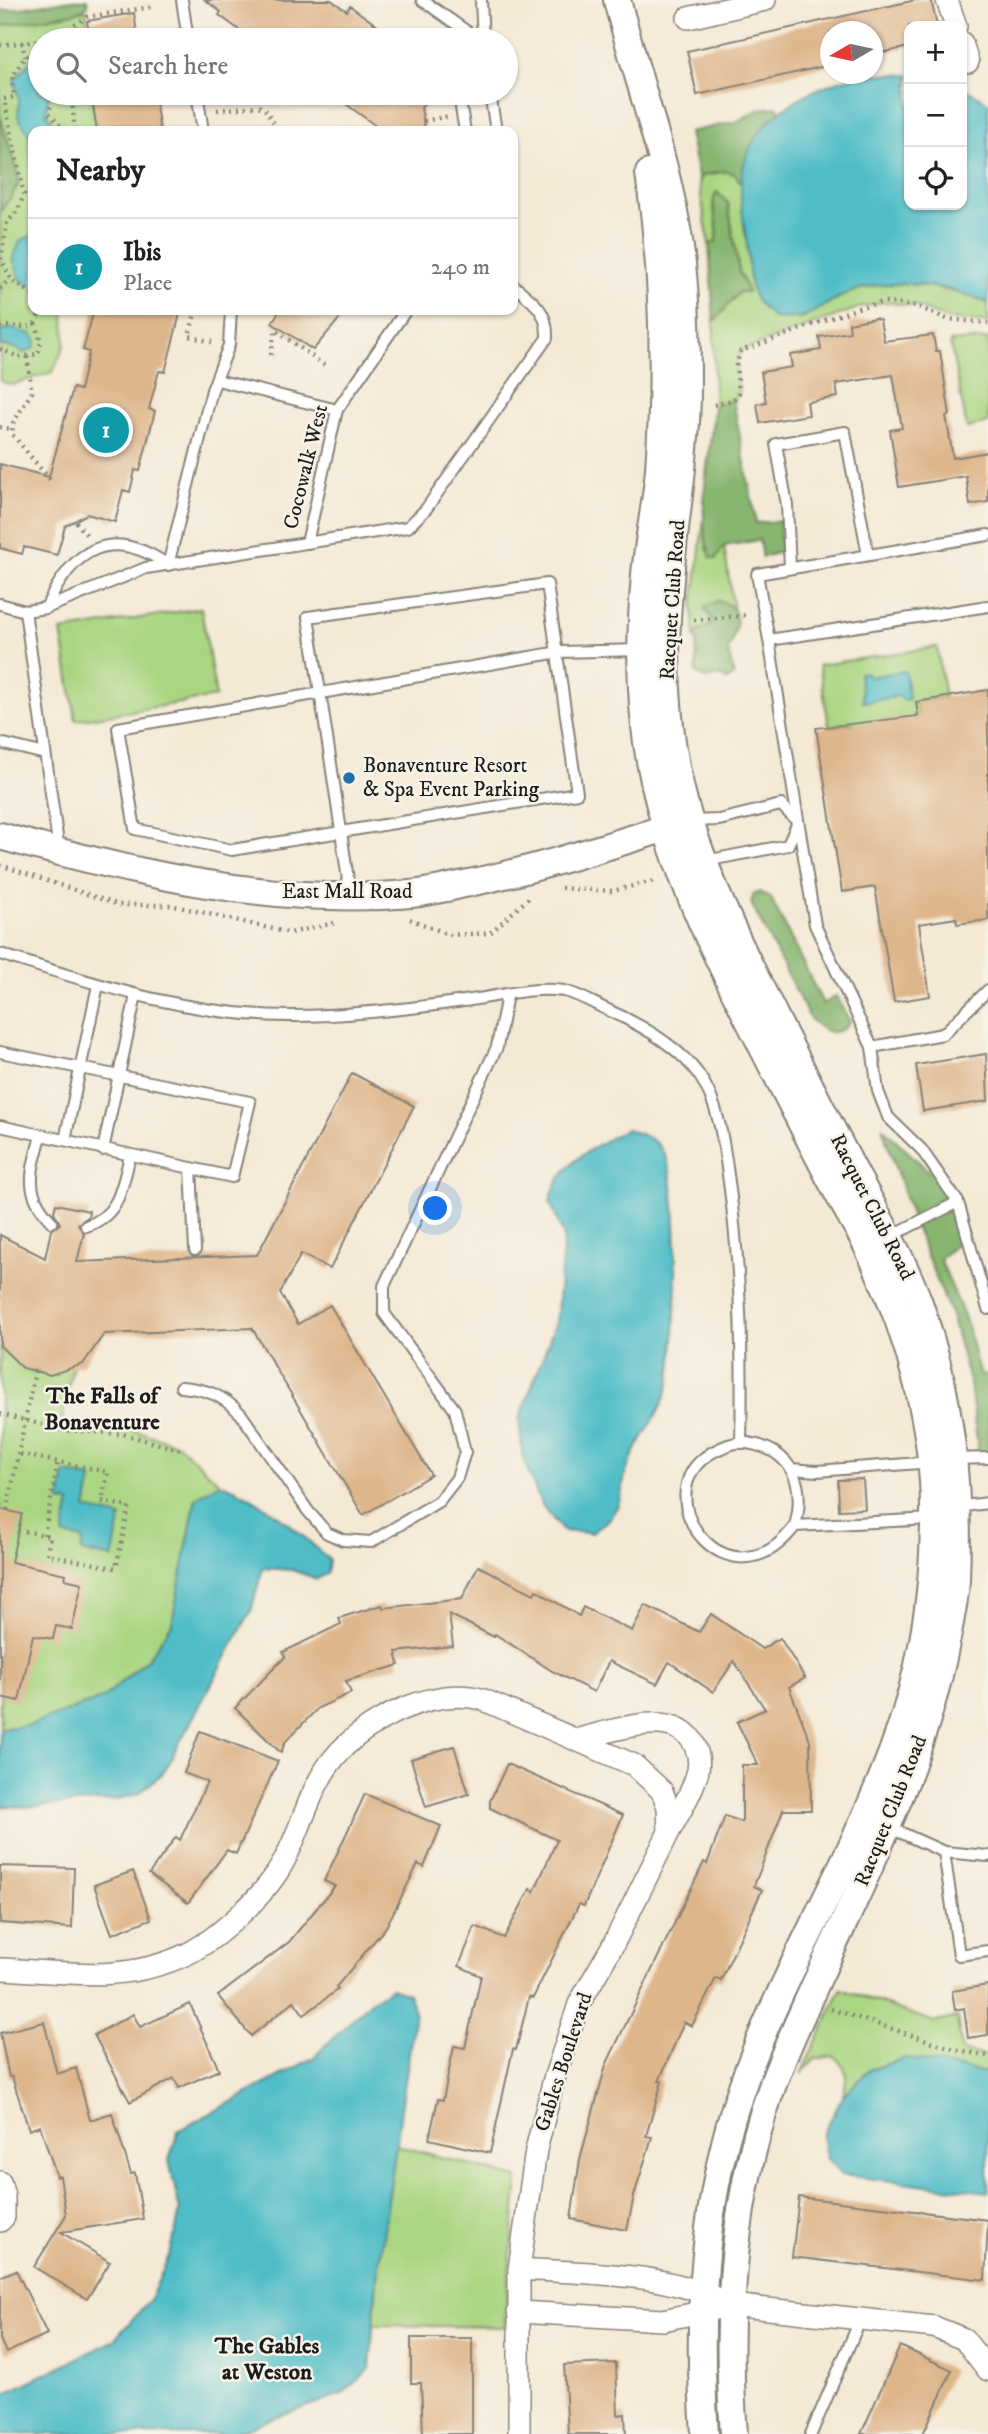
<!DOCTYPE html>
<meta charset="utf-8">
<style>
:root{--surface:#fff;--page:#f6f6f6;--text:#202124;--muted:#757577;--line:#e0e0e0;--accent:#1f6fb2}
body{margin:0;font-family:"IM FELL DW Pica",serif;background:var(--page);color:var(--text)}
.controls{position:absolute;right:21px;top:21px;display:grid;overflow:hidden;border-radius:14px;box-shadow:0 2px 5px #0004}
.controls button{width:63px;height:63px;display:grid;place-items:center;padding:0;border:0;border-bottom:2px solid var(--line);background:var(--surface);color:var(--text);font:35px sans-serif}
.compass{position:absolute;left:820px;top:21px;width:63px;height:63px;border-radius:50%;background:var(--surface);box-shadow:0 2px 5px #0004;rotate:261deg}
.you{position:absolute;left:436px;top:1209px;width:24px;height:24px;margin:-18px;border:5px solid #fff;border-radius:50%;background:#1a73e8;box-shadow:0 0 0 10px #1a73e833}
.badge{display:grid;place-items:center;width:46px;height:46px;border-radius:50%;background:var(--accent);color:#fff;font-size:23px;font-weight:700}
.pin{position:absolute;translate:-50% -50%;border:4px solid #fff;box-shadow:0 2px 7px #0006}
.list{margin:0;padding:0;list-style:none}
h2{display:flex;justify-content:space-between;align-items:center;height:91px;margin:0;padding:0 28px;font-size:30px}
h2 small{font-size:23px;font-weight:400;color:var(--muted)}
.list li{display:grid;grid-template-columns:46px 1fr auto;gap:21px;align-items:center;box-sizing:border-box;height:98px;padding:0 28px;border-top:2px solid var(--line)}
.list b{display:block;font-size:26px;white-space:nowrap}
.list p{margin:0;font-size:23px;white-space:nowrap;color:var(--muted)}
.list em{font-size:23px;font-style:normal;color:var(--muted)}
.icon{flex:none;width:38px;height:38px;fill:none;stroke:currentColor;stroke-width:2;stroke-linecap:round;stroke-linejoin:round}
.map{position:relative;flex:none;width:988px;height:2434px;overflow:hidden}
.search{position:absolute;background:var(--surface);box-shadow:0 2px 5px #0004;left:28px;top:28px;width:490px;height:77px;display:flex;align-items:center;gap:18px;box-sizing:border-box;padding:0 24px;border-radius:38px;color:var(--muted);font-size:26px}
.panel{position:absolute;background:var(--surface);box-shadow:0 2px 5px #0004;left:28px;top:126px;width:490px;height:189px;border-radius:14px}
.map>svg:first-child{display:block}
</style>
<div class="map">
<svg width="988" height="2434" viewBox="0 0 988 2434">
<rect width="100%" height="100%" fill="#f7f3e8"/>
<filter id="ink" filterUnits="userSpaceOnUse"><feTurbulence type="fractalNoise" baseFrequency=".0143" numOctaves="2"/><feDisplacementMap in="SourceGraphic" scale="14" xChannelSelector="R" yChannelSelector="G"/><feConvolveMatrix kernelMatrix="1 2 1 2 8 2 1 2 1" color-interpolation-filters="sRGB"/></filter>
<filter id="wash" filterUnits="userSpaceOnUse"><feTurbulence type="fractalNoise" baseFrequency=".00686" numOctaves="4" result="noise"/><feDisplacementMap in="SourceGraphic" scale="28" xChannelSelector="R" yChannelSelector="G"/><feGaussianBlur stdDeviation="1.57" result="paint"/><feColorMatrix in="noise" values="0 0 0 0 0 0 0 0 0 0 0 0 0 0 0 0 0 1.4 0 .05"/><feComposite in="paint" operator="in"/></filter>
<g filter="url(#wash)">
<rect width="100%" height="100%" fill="#f4e9d5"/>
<g fill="#aad581" stroke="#63784e" stroke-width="2">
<polygon points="86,10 89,34 82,35 83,40 40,40 40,93 91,93 97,131 33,131 33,310 64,310 65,344 53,372 12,385 0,381 0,211 18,186 18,173 0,115 0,26"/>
<path d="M725,171L735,174L741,183L744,181L742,211L799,320C816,311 833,300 851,292C893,274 948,288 988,303V323L947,319L916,306L884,302L861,307L741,351L736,364L739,393L733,400L714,405V322L739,292L747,291L739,272L728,203L717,192C712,209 722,225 716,242L709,244L699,183L702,176Z"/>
<polygon points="988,339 988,423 967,428 950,342"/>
<polygon points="704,518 707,549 724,546 734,611 730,606 705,611 713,620 712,625 697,632 695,639 693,606"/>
<polygon points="201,608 216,697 76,720 61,631"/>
<polygon points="937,647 945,697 916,702 918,716 856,736 853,723 829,726 819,665"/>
<path d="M0,1346C27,1371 37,1380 73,1365L61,1424L130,1429L177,1444L220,1483L196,1498L172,1624L147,1660L103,1698L30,1725L0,1729Z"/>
<path d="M841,1989L934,2022L957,2018L962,2051L988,2056V2073L906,2058L869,2070L843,2096C847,2079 850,2067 833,2056L815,2059L801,2074Z"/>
<polygon points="396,2145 518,2178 504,2327 374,2325 377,2277"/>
</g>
<g fill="#87b66f" stroke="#526946" stroke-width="2">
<polygon points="74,0 87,0 88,6 75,13 0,26 0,11"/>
<path d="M778,107L780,113C758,133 745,150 744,181L741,183L735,174L725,171L702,176L699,182L689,132L736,122L760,109Z"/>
<polygon points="0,115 19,180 12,196 0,211"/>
<path d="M717,192L728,203L739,272L748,292H739L714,322L709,244L716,242C722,226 707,204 717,192Z"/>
<path d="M733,400L756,523L780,521L781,552L762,557L759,540L724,546L716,559L711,558C694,516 712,450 714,405Z"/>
<path d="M718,601C746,606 736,633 728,650L734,675L727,680L720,676L705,679L696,672L697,632L712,625L713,620L704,607Z"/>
<path d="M759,892L771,898L823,1004L837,996L850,1022C837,1040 820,1031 809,1017L751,903L754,893Z"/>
<polygon points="882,1127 940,1182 964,1237 940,1259 965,1318 980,1376 988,1374 988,1458 979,1458 970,1384 950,1312 914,1224"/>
</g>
<g fill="#4fbdc7" stroke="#366c72" stroke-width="2">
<polygon points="40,59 40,93 49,93 46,113 58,131 33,131 33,163 29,133 18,117 19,100 14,80 31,61"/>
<path d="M872,74L909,75V205H962V87L988,102V303C948,286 896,276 854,291C818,303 817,322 773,318C768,312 758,305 755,298C748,284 749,261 747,245C743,219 737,186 745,160C761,109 824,80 872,74Z"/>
<polygon points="33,235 33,288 20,279 13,259 20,241"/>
<polygon points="9,328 32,334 36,340 34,348 24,353 15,348 2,346 0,332"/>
<polygon points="905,671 909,699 902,700 900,696 863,702 859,673 867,672 868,677"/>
<path d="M626,1129C640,1134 653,1137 662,1150C682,1175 677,1349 669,1384C662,1415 637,1439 627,1470C621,1486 623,1501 612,1515C607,1522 598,1527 592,1533L563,1531L541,1504L523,1459L519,1420L556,1322L564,1237L550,1202C559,1162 593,1148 626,1129Z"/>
<polygon points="65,1473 92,1478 86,1509 121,1517 112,1558 81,1551 83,1539 63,1535 70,1503 60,1501"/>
<path d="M220,1483C263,1500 296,1528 329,1560L327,1573L317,1579L292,1570L263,1568L251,1611L163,1773L138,1794L115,1800L27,1807L0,1806V1729L30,1725L103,1698L147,1660L172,1624L196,1498Z"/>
<polygon points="392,1988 408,1994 415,2012 377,2277 370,2369 342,2394 231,2434 0,2434 0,2396 113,2341 150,2300 171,2251 180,2211 169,2160 178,2131 313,2058 372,2000"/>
<polygon points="906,2058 988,2073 988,2192 841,2175 826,2157 822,2136 843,2096 869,2070"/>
</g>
<g id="blocks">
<g fill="#deb68b">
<polygon points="205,0 331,0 347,11 350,6 397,40 253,40 219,15 221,12"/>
<polygon points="916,0 931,0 937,26 909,26 909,47 872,55 872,32 830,32 830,65 697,95 687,51"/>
<polygon points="134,13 138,40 90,40 87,21"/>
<polygon points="91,93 154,93 160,131 97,131"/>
<polygon points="331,93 432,93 421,108 425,131 377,131 376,126"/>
<polygon points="94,310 181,310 165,372 159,371 149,409 155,411 140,471 135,470 130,492 123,490 115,522 87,514 65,526 57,555 24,547 22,554 0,548 0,464 49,477 73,388 80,390 89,352 83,350"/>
<polygon points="280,310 347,310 313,350 272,323"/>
<polygon points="875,318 880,320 884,341 933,335 936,351 940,351 950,415 946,416 953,458 988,452 988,502 970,505 966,476 899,487 890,430 902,428 893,375 836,384 838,397 807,402 809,415 760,423 757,404 766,402 761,372 792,367 790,355 821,350 819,337 850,332 849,323"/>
<polygon points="988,690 988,920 957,924 956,918 919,924 930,996 894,1002 875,887 842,892 816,728 918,716 916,702"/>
<polygon points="986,1054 988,1101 923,1111 916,1065"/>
<polygon points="352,1073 414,1106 330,1269 301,1254 280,1293 298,1324 330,1305 431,1475 363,1515 252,1328 104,1334 83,1364 50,1375 23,1368 0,1346 0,1235 45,1258 51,1230 60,1224 54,1212 56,1204 89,1211 88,1217 78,1224 84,1233 77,1262 257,1255"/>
<polygon points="863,1479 865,1509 839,1510 838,1480"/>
<polygon points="0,1509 22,1514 11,1562 66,1574 65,1579 82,1583 72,1629 56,1626 53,1639 33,1635 19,1701 0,1697"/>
<polygon points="478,1566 534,1594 536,1590 579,1616 583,1607 632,1631 645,1605 699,1632 711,1614 762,1649 780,1638 805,1678 789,1687 810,1741 811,1810 783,1810 754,1886 762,1890 721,1980 716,1978 692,2026 684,2022 659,2081 662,2081 646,2136 652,2137 634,2196 627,2230 571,2219 580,2159 606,2065 704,1862 707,1864 725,1816 742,1822 742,1765 758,1765 737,1722 765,1709 734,1661 713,1692 669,1662 657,1684 609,1661 594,1692 552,1671 495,1634 494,1637 449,1614 453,1646 396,1652 399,1665 346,1681 351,1693 318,1708 285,1742 281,1753 235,1708 285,1657 283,1652 341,1624 339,1618 382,1605 383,1608 462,1599"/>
<polygon points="200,1731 278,1761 236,1854 227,1850 188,1903 149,1874 176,1837 180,1840 207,1782 184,1773"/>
<polygon points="454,1746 469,1794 426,1807 411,1759"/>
<polygon points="507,1764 623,1815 584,1906 579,1904 533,1998 529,1997 516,2050 513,2049 490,2153 429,2139 438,2099 443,2100 454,2046 465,2048 481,1976 459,1966 475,1926 504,1938 530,1889 534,1892 557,1840 490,1808 490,1801"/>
<polygon points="365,1794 441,1826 424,1867 418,1864 386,1927 336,1987 338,1989 304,2015 294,2001 251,2036 218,1996 289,1942 335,1886 324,1881"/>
<polygon points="0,1866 74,1868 72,1928 0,1923"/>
<polygon points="133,1871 151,1919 112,1934 94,1885"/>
<polygon points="988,1985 988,2035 968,2038 964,2008 955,2010 952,1991"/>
<polygon points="190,2004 219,2070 179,2088 174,2078 130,2102 94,2035 133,2014 140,2027"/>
<polygon points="44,2022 57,2074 76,2068 90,2120 112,2113 131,2174 135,2173 143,2219 61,2232 110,2262 87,2299 34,2267 66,2215 60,2176 57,2177 40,2126 29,2130 12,2077 9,2077 0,2033"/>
<polygon points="799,2197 988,2220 985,2280 792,2257"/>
<polygon points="16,2270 47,2334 6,2353 0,2339 0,2277"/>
<polygon points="411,2338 472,2338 472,2434 423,2434 421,2383 411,2383"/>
<polygon points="900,2346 952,2370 923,2434 861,2434"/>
<polygon points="616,2363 618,2415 625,2414 626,2434 568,2434 564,2365"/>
</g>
</g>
</g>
<g filter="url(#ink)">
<use href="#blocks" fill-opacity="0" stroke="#888278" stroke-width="2"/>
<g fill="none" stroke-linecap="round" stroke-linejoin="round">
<g stroke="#888278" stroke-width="14">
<g id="service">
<polyline points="182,0 188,40"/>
<polyline points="422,0 479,40"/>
<polyline points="481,0 483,40"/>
<polyline points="197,93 203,131"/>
<polyline points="490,93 496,131"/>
<polyline points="465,131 461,108 466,93"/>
<polyline points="217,380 337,410"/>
<polyline points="307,543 337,410 406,310"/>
<polyline points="168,565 212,390 229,345 231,310"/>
<polyline points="790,568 787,505 776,444 845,432 868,555"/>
<path d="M0,604L25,611L46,608L146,568L408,527L426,509L547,338C548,310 533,302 513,285"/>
<polyline points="988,606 769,640 815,925 872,1047 878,1091 888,1117 921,1149 958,1202 988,1309"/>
<path d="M46,608C72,549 110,525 168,565"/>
<polyline points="25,611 59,850"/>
<polyline points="769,640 757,574 988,535"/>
<polyline points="0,743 45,754"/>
<polyline points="691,821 719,820 781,805 798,822 788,845 705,861"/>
<path d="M350,894C337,802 323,709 308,617L547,584L577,793L232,850L135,829L118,728L559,652L641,650"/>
<path d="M0,954C95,984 192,1017 293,1016C350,1016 408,1009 464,1001C497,997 531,986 564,991C579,994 596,1005 610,1011C641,1025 679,1047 699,1075C720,1105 724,1147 729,1182C741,1269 743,1354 741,1443"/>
<polyline points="872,1047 943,1034 988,990"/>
<polyline points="0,1052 250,1102 232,1177 0,1126"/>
<path d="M41,1136C31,1173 23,1192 52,1222"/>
<polyline points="65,1140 98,985"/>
<polyline points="103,1150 136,995"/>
<polyline points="191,1168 195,1250"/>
<path d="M86,1226C120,1216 122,1186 130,1156"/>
<polyline points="889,1237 958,1202"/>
<path d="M181,1387C207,1389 222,1395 241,1414L308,1511L327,1533L343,1540L371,1542L439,1501L457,1478L465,1452L455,1410L384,1313V1286L497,1047L507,995"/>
<polyline points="955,1459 988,1458"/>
<polyline points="791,1469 817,1471 932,1462"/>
<polyline points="956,1507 988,1503"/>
<path d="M795,1526C806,1485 793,1450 747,1443C734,1441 722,1447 711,1453C641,1496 730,1613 795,1526L933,1519"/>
<polyline points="886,1826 944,1852 988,1856"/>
<polyline points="944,1852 959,1955 988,1951"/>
<polyline points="811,2434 861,2318"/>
</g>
</g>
<g stroke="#888278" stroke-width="24">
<g id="minor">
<polyline points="947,0 956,26"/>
<polyline points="688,18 765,0"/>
<polyline points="962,43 968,62"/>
<path d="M576,1740C608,1732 677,1705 695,1746C699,1755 700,1767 696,1777C691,1795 679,1813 670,1830"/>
<path d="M0,1969C67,1972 124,1984 187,1954C217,1939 263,1897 280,1868C301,1834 308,1789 334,1758C365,1720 435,1685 484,1700L634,1765L662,1791L668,1807L669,1832L614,1943L579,2004L554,2079L536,2150L519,2269V2434"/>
<polyline points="0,2182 4,2196 4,2217 0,2221"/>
<path d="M519,2269C591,2274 665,2271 731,2305L934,2327L964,2339L988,2370"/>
<polyline points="518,2312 663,2320 715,2309"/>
</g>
</g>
<g stroke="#888278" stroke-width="30">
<g id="tertiary">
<path d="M617,0C636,74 662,147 676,222C686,277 687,333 687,388C687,452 675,515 670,579C662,659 665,741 689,819C712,892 747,961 781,1029C807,1079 831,1129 857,1177C879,1219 903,1259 919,1303C951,1394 960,1484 956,1580C955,1601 950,1622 946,1643C918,1790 840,1920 783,2058C734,2177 724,2307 734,2434"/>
<path d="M649,173C663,270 666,371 659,469C656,505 648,540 645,575C639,641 639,711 653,776C672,869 716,956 759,1040C784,1089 809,1139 835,1188C846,1209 859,1229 869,1250C910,1335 936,1431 934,1525C933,1599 920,1677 894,1747C845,1880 762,2001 726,2139C701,2237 698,2334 705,2434"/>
<path d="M0,836C133,873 272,906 411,894C430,892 450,887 469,883C542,868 611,845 682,823"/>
</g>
</g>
<g stroke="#888278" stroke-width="4.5" stroke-dasharray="2 5" stroke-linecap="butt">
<polyline points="63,33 87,17 151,7"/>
<polyline points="53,40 63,33 64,40"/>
<polyline points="22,42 25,57"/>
<polyline points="0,45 40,41"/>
<polyline points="54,93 49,113 65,131"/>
<polyline points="71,93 75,131"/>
<polyline points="217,110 258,106 265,109 279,131"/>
<polyline points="424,121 449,116"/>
<polyline points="354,131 376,129"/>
<polyline points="0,289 10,279"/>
<polyline points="33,294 12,281 1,259 7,223 18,210 24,194 4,99 14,97 12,77 25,57 40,54"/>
<polyline points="196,310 189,336 212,342"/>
<polyline points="0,326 27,327 35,323 41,310"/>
<polyline points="0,349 19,357 38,354 41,342 35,323"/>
<polyline points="271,355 275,330 324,365"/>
<polyline points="27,357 32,392 13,423 12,434 50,480"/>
<polyline points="714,405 733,400 739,393 736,364 741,351 861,307 884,302 916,306 947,319 988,323"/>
<polyline points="0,427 11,429"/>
<polyline points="76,522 89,538"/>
<polyline points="694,620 749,615"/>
<polyline points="0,865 119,905 171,905 290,933 339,922"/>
<polyline points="561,888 613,891 653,881"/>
<polyline points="410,919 450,935 490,933 532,895"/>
<polyline points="0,1414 63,1430 123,1434 184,1451"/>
<polyline points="7,1510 35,1371"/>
<polyline points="18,1530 50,1536 47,1555 116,1568 129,1507 102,1501 108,1472 19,1454"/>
<polyline points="44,1535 58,1462"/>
<polyline points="831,2009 954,2049 988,2056"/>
</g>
<use href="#service" stroke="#fff" stroke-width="10"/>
<use href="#minor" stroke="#fff" stroke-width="21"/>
<use href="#tertiary" stroke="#fff" stroke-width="26"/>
</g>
</g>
<circle fill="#1f6fb2" stroke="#f7f3e8" stroke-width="2.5" cx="349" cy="778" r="7"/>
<g text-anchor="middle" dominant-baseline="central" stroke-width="5" stroke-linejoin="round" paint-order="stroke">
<g font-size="21" fill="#1c1c1c" stroke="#f7f3e8">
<text transform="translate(306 467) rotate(-76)">Cocowalk West</text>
<text transform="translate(673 600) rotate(-86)">Racquet Club Road</text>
<text x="347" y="892">East Mall Road</text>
<text transform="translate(872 1207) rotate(63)">Racquet Club Road</text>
<text transform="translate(891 1811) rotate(-68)">Racquet Club Road</text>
<text transform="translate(564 2062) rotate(-72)">Gables Boulevard</text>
</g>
<g font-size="21" fill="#1c1c1c" stroke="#f7f3e8" text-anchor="start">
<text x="363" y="766">Bonaventure Resort<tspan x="363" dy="24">&amp; Spa Event Parking</tspan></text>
</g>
<g font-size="23" font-weight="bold" fill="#1c1c1c" stroke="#f7f3e8">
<text x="102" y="1396">The Falls of<tspan x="102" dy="26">Bonaventure</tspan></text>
<text x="267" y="2346">The Gables<tspan x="267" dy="26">at Weston</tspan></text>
</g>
</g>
</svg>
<div class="controls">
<button>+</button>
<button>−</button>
<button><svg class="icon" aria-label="locate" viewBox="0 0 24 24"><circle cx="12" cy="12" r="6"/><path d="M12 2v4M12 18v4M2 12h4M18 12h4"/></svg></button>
</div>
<svg class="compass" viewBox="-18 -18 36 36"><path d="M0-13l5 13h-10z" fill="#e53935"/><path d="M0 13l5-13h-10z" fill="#757577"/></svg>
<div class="you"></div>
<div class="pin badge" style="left:106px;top:430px;background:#0f9aa8">1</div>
<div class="search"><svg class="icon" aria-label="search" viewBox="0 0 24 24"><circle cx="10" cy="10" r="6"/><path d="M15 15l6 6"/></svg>Search here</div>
<section class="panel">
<h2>Nearby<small></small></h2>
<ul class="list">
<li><span class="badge" style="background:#0f9aa8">1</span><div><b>Ibis</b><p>Place</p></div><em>240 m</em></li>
</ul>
</section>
</div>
